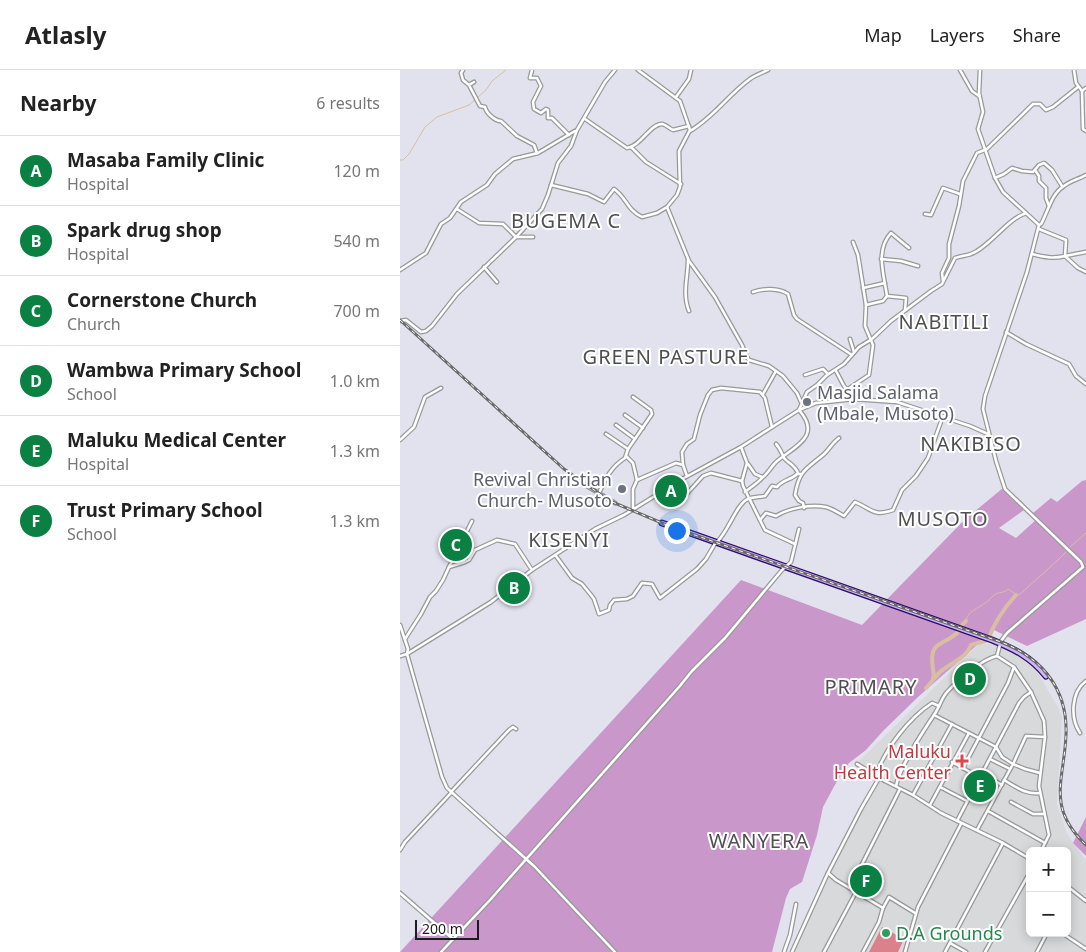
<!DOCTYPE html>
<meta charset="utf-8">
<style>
:root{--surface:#fff;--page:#f6f6f6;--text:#222;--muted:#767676;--line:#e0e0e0;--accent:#0b8043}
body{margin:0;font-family:"Noto Sans",sans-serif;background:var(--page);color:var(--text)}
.controls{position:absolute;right:15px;bottom:15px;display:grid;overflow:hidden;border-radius:8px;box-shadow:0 2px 12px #0003}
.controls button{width:45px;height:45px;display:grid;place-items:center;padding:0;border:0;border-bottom:1px solid var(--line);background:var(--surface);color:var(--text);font:25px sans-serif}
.scale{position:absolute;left:15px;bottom:12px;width:64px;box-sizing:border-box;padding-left:5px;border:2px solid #1c1c1c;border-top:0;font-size:14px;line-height:18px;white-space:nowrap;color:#1c1c1c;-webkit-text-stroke:4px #fff;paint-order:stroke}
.you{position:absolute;left:276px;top:460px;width:18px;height:18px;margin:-12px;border:4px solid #fff;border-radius:50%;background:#1a73e8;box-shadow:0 0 0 8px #1a73e833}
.badge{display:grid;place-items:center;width:32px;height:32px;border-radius:50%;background:var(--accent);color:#fff;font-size:16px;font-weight:700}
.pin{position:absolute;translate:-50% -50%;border:2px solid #fff;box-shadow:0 1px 5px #0006}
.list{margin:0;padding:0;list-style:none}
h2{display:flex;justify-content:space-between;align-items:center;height:65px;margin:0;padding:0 20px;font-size:21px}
h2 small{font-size:16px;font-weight:400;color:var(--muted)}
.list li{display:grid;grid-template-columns:32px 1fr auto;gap:15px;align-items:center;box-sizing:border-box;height:70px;padding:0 20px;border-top:1px solid var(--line)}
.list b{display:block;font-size:19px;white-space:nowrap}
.list p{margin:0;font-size:16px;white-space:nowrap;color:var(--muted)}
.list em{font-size:16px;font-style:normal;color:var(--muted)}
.map{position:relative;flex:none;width:686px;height:882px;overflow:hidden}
header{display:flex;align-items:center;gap:30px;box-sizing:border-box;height:70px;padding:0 25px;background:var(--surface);border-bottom:1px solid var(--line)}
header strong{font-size:24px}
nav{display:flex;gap:28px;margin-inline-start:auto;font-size:18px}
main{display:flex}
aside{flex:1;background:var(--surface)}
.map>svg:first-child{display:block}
</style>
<header>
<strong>Atlasly</strong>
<nav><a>Map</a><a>Layers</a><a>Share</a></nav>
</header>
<main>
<aside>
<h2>Nearby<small>6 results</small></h2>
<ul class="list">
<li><span class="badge">A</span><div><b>Masaba Family Clinic</b><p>Hospital</p></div><em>120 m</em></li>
<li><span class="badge">B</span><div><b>Spark drug shop</b><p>Hospital</p></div><em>540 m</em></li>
<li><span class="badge">C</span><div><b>Cornerstone Church</b><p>Church</p></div><em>700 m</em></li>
<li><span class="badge">D</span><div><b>Wambwa Primary School</b><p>School</p></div><em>1.0 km</em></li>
<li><span class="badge">E</span><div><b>Maluku Medical Center</b><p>Hospital</p></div><em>1.3 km</em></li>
<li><span class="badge">F</span><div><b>Trust Primary School</b><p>School</p></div><em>1.3 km</em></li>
</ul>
</aside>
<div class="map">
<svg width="686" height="882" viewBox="0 0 686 882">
<rect width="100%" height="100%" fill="#e1e2ed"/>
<path fill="#d8d9da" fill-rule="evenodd" d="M580,573L596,575L613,580L634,596L659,639L662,647L657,734L667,764L686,790V882H391L426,808L479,710L457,693ZM630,781H667V863H630Z"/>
<g fill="#ca97cb">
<polygon points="686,410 686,549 627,576 594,560 518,627 483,661 466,680 449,693 437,711 423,737 417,765 402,812 390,819 386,828 372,882 0,882 341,510 462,555 572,442 578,445 574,442 603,418 610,427 624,440 599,458 616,468 638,448 633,443 651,428 657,432 682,411"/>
<polygon points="686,747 686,786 673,773"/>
</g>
<polygon fill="#da818b" points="482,857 504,869 498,882 469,882"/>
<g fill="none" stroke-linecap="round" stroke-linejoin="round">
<g stroke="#d9bea3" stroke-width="1">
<polyline points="0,90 3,90 9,84 25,57 37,47 69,35 86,20 92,11 106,0"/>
<polyline points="669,478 686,463"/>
<path d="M566,551C567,541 579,538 585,533C589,531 591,527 594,525C600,521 603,524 608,519L617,525H619L658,490L667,481"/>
</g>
<g stroke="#d9bea3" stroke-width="4">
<path d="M533,608L534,606C533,597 529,582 537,576C543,571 551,569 557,563C560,559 561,555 566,551"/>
<path d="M526,618C531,613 535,607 540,602C550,593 566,589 571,575L588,570C594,553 605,537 616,525"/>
</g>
<g stroke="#999" stroke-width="5">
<g id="street">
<polyline points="63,0 61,3 63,10 69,15"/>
<polyline points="132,0 130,8 137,8 141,16 133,32 134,39 141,43 146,39 148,40 148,48 152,48 169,65"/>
<polyline points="238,0 280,31 290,60 279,81 280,117 277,125 267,137 289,191 315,227 342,275 347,287 349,290 369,296 383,306 397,323 401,332"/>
<polyline points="560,0 572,21 579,26"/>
<polyline points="580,0 579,23 583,42 578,59 595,108 603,122 639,155"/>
<polyline points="674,0 676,13 682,21"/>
<path d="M74,12L69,15L80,36L85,37C86,43 95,51 101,51L117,66L134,75L137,83"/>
<polyline points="686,18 682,21 683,59 686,61"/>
<polyline points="276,27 289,9 291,0"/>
<path d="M185,49L227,78C241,76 250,54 262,54C265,54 270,59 273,60L289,56"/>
<path d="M290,61C314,47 328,25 350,9C355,5 362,3 368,0"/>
<polyline points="231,77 246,92 281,114"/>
<polyline points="635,100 639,106 639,111 646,118 646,128 649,136"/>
<polyline points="595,108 604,104 612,98 622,101 633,102 639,95 644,93 652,100 662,116"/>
<path d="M151,115L188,124L204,132L214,119C227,128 226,139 242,147L257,143L267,137"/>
<polyline points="57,139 79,153 103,154 116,167 133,167"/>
<polyline points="525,144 531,145 543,118 560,124"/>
<polyline points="453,172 458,185 466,235"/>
<polyline points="686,182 665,186 678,198 686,202"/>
<path d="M632,184C644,187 653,189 665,186L666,170L639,159"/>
<polyline points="481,189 501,191 518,196"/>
<path d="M288,190C288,207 282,224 289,241"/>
<polyline points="84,197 97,212"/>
<polyline points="0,200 26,183 41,154 50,148 61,132 87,115 95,104 113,89 138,83 175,61"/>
<polyline points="543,211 542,203 549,188 549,174 559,136 563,111 577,83 587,79 633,34 640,34 646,40 653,37 678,17"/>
<polyline points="463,218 485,213"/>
<path d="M353,222C363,218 379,218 388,224L394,245L397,249L452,285"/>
<path d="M505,240L506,228L487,226C484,205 475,180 491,163L509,178"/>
<polyline points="0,251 6,250 21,262 26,261 32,256 57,224 116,167 142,139 148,125 158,93 171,76 177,60 205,12 215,0"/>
<polyline points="606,262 626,274 669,294 676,306 686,314"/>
<polyline points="450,269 454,282"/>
<polyline points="436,301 444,316 454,329"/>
<polyline points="405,305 423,299 428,304"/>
<polyline points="448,319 469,305 473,275 465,256 466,235 483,231 487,226"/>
<polyline points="363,324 376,301"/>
<polyline points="225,345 243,358"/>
<polyline points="216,355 235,369"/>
<polyline points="206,364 228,379"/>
<polyline points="0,370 14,357 25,327 41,318"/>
<path d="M376,374C380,378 381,382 384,388C389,394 394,394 398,403"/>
<polyline points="341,377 347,393 342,411 343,416 365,460 395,474"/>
<polyline points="226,386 233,393 237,410"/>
<polyline points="348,394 355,404 362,407"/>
<polyline points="287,406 283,395 282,382 287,374 294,369 300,345 308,325 312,320 321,318 360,322 365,328 372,357"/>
<polyline points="182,413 215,433"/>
<path d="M345,422C351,417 358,413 363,407C368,403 371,397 376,392C393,377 423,367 399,340L407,322L417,315L427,305L444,294L459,277L472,269L491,251L531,221L542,214L555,188C563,185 570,186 577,181C595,170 607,150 626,143"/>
<path d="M199,423C206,408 211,397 225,388L228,379L252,344L251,340L233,327"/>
<polyline points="283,428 303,406 311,403 342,411"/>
<path d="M404,438L403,433L399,431L395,425C399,401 405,400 423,385C429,380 432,373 439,368"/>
<polyline points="233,439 233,419 237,410 276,393 283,395"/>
<path d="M360,450L366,443L376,446C389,438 411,434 426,437C433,439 439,443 444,446L455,432C472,439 473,447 493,440L502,420L516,406L528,388L543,346"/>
<path d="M317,472C328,462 337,433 348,429C353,427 360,427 365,426L372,416L377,417C382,410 391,410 397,404H401"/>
<polyline points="156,486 172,508 182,514 191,525 194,529 199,544 209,540 210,535 214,530 227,529 233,526 242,513 252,514 260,528 297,499 306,489 316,472"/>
<polyline points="49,497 72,451"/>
<polyline points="0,555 8,579 7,584 42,707 47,718 135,797 215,882"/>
<polyline points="5,569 21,544 30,527 36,521 43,510 49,497 65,492 69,490 75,480 97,470 115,474 132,500"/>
<polyline points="0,586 7,584 91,532 132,500 195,459 224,445 284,408 341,377 399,340 416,333 454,329 497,332 570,356 588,364"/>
<path d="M597,586L601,571L607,563L683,497L681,492L605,419L596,391L583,339L585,326L627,202L639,155L641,154C648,142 651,124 664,116C670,111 679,109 686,105"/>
<polyline points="534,645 596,677 602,687 613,694 625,699 640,703"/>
<path d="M680,663C670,648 671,622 686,611"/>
<polyline points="590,689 610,699"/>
<polyline points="552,692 579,707"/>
<polyline points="457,694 485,711 513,725 541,743 603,773 630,789"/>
<polyline points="563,698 608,613 614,597"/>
<polyline points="581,703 602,715"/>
<path d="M476,705C485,679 509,648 532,633L539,636"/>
<path d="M604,710C616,717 626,725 640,723"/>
<path d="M496,716C500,696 522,663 534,645C539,638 541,629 547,622C557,611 582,589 597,586L614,597L631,622L644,651L645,667L639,716L649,765L641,781"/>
<polyline points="540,717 567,731"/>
<polyline points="51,722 109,660 113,657 116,659"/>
<polyline points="513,725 552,654"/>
<polyline points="611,732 633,744 644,744"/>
<polyline points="530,735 569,663"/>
<polyline points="588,741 645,773"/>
<polyline points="557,751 619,633 624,627 631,622"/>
<polyline points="577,760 613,694 626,666 645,667"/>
<polyline points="0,780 5,772 51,723"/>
<polyline points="428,803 436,810 483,838 489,827 515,843"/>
<polyline points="667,816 686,831"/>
<polyline points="450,818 500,719"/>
<polyline points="0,823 53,869"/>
<polyline points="662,863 686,879"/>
<polyline points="550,873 566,882"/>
<polyline points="41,882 90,830 279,617 292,601 325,568 382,500 391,492 399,459"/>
<polyline points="384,882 390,865 396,834"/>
<polyline points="392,882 427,805 461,739 479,708"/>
<polyline points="424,882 456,822"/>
<polyline points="463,882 479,852 483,838"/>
<polyline points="505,882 518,837 561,754"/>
<polyline points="545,882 603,773"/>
<polyline points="585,882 630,802"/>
<polyline points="637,882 647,863"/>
</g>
</g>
<g stroke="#2f096c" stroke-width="7">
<path id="secondary" d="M262,453L592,570C614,579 631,587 646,606"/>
</g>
<use href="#street" stroke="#fff" stroke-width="2.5"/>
<use href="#secondary" stroke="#cbb6f6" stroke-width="4.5"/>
<g stroke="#6a6a6a" stroke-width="3">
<path id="rail" d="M0,250L164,399L210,431L269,456L601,572C642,588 668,619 666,665C664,711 646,737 686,775"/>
</g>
<use href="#rail" stroke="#fff" stroke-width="1" stroke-dasharray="4" stroke-linecap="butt"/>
</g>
<g fill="#6b7280" stroke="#fff" stroke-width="2">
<circle cx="407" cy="332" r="5"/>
<circle cx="222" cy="419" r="5"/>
</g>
<path fill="#e0444e" stroke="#fff" stroke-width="2" d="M559.5 683.5h5v5h5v5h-5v5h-5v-5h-5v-5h5z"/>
<circle fill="#2e9e5b" stroke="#fff" stroke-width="2" cx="486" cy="863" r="5"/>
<g text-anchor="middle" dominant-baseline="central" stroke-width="4" stroke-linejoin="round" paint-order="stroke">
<g font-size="18" fill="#5b616d" stroke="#fff" text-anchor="start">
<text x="417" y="322">Masjid Salama<tspan x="417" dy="21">(Mbale, Musoto)</tspan></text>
<text x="212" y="409" text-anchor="end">Revival Christian<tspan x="212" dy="21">Church- Musoto</tspan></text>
</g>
<g font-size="18" fill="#be3a42" stroke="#fff" text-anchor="end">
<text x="551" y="681">Maluku<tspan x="551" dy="21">Health Center</tspan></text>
</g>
<g font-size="18" fill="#27864d" stroke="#fff" text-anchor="start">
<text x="496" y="863">D.A Grounds</text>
</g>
<g font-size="20" letter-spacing="1" fill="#4f4f4f" stroke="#fff">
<text x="166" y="150">BUGEMA C</text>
<text x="544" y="251">NABITILI</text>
<text x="266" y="286">GREEN PASTURE</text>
<text x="571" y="373">NAKIBISO</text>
<text x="543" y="448">MUSOTO</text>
<text x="169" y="469">KISENYI</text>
<text x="471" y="616">PRIMARY</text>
<text x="359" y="770">WANYERA</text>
</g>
</g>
</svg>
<div class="controls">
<button>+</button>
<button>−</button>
</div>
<div class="scale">200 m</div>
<div class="you"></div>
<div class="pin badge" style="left:271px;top:421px">A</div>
<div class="pin badge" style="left:114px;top:518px">B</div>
<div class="pin badge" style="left:56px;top:475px">C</div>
<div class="pin badge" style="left:570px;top:609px">D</div>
<div class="pin badge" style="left:580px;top:716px">E</div>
<div class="pin badge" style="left:466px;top:811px">F</div>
</div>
</main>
